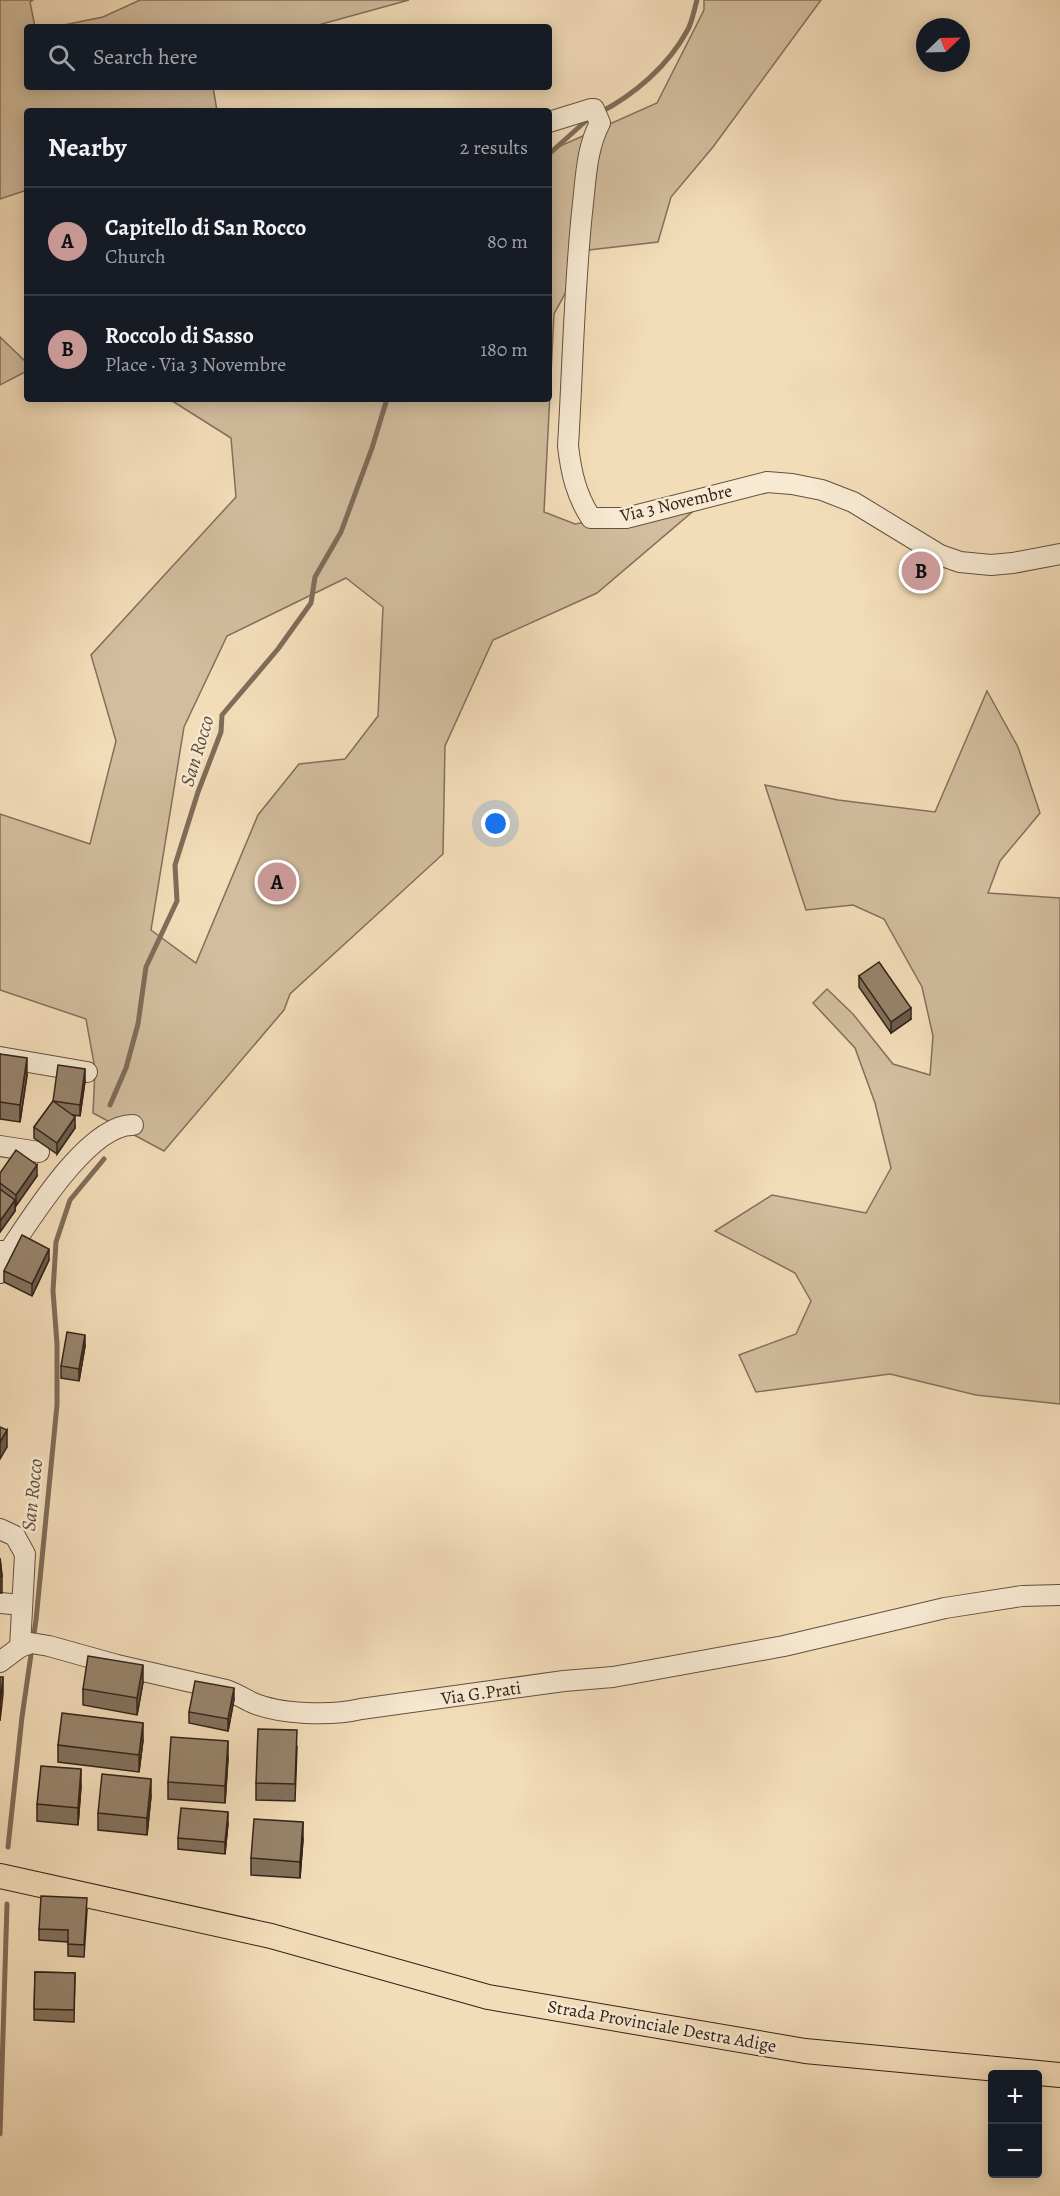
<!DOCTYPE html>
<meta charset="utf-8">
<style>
:root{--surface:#171b24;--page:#20242c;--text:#f1f3f6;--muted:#9ea1a6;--line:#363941;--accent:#c59692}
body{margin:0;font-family:Alegreya,serif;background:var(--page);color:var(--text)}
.controls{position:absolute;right:18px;bottom:18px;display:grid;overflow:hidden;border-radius:6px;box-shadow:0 3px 15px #0003}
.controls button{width:54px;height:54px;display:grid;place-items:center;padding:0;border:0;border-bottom:2px solid var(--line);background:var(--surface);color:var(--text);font:30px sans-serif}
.compass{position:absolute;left:916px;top:18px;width:54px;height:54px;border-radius:50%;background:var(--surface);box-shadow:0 3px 15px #0003;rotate:67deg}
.you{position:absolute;left:496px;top:824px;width:21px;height:21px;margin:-15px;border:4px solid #fff;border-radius:50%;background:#1a73e8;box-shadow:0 0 0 9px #1a73e833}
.badge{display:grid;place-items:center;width:39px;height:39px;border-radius:50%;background:var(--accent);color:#111;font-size:20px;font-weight:700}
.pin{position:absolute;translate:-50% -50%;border:3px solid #fff;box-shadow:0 2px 6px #0006}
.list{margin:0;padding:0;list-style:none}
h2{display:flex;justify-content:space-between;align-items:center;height:78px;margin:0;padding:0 24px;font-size:26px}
h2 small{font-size:20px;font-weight:400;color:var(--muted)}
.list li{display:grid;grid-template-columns:39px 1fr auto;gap:18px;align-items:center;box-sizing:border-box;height:108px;padding:0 24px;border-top:2px solid var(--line)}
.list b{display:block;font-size:22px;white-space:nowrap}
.list p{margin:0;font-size:20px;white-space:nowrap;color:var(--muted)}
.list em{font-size:20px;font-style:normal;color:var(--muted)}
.icon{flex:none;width:33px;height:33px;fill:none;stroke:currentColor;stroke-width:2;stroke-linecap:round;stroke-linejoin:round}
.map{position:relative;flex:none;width:1060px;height:2196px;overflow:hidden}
.search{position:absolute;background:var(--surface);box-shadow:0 3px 15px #0003;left:24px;top:24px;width:528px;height:66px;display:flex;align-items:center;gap:15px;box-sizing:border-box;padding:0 21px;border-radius:6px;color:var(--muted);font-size:22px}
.panel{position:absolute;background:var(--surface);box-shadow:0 3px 15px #0003;left:24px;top:108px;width:528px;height:294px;border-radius:6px}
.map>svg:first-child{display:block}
</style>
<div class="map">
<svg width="1060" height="2196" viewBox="0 0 1060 2196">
<rect width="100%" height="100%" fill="#f3ddb9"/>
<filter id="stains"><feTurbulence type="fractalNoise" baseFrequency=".00333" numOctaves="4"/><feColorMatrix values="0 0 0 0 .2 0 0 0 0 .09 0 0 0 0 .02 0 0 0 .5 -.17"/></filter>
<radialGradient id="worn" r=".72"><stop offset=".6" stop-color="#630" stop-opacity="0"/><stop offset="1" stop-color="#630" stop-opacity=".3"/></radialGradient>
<g fill="#d2bd9e" stroke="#82705c" stroke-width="1.5" fill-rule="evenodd">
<polygon points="0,0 33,0 30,2 35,27 27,27 27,87 213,87 217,111 27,111 27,190 0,199"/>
<polygon points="140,0 409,0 311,27 54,27 103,17"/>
<path d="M704,0H821L713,147L671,197L658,242L589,250L554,314L544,512L575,524L704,502L597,593L493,640L445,746L443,854L290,994L284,1010L164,1151L93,1113L95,1069L86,1019L0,990V814L90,844L116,741L91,655L236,497L231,438L169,399H549V151L657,103L704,10ZM346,578L383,607L378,716L345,759L299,764L258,815L196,963L151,930L184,727L227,636Z"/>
<polygon points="0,337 27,363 27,371 0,385"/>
<polygon points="987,691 1018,747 1040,813 1000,861 988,893 1060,898 1060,1404 976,1395 890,1374 756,1392 739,1355 796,1334 811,1301 795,1273 715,1231 772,1195 866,1213 891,1168 875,1103 855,1048 813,1003 827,989 853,1014 893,1064 930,1075 933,1036 922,987 884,919 853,905 806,910 765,785 838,800 935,812"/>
</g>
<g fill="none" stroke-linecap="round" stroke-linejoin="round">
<g stroke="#7f6c59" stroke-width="5">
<path d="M599,113C634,95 668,66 687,31C692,23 694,10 697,0"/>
<polyline points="549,154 588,119"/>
<polyline points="110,1105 126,1068 138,1024 146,967 177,901 175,865 198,792 221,732 222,715 278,649 311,603 315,577 341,532 372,448 387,399"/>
<polyline points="8,1847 22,1717 36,1620 57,1405 57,1344 53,1291 56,1242 70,1200 104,1159"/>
<polyline points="0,2134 7,1904"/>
</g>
<g stroke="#635141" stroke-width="22">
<g id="minor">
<path d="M549,122L591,109H594L600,123C587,147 586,176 583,203C574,283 573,365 568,446C571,472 576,495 591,518H626L767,482L792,484L822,490L853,502L940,555L960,562L991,565L1013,563L1060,554"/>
<polyline points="0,1057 87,1072"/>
<polyline points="0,1146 39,1152"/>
<polyline points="0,1251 9,1251 0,1273"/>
<path d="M9,1251C32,1217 89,1124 133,1125"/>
<polyline points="0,1529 15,1536 25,1554 20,1647 0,1662"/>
<polyline points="0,1603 22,1605"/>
<path d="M20,1647L31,1643L49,1646L117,1665L226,1690C235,1693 243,1698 251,1702C279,1715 332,1716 361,1709L564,1681L613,1677L784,1646L945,1608L1022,1596L1060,1595"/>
</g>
</g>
<g stroke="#332219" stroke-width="26">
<polyline id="major" points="0,1876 271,1936 488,1997 805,2051 1060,2075"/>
</g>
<use href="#minor" stroke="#f7e9d2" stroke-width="20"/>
<use href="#major" stroke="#f3ddb9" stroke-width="24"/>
</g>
<g fill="#82715d" stroke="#332219" stroke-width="1.5">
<polygon points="930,567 926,580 912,575 912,569"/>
<polygon points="859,976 911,1019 891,1033 859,987"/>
<polygon points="0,1054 27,1075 20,1122 0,1119"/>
<polygon points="85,1081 80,1116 73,1115 75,1128 57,1154 34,1138 34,1127 53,1101"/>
<polygon points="0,1173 37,1176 15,1206 15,1211 0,1232"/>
<polygon points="49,1260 32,1296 4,1282 4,1271"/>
<polygon points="85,1346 79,1381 61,1378 61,1366"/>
<polygon points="0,1558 2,1576 2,1593 0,1593"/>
<polygon points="143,1682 137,1715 83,1705 83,1689"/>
<polygon points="234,1699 228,1731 189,1723 189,1712"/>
<polygon points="143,1740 139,1772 58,1762 58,1745"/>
<polygon points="297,1747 295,1801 256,1800 256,1783"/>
<polygon points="228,1758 225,1803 168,1799 168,1782"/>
<polygon points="81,1786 78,1825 37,1821 37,1804"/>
<polygon points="151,1796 147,1835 98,1830 98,1813"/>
<polygon points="228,1823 225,1854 178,1849 178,1838"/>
<polygon points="303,1839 300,1878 251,1875 251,1858"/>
<polygon points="87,1910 84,1957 68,1956 68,1942 39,1940 39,1929"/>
<polygon points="35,1972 75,1973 74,2022 34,2020"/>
</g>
<g fill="#6a5c4c" stroke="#332219" stroke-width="1.5">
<polygon points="930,561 930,567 926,580 926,574"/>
<polygon points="911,1008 911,1019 891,1033 891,1022"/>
<polygon points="27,1058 27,1075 20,1122 20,1105"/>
<polygon points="85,1069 85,1081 80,1116 80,1105"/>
<polygon points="75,1117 75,1128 57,1154 57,1143"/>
<polygon points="37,1165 37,1176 16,1206 16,1195"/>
<polygon points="15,1200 15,1211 0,1232 0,1221"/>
<polygon points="49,1249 49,1260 32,1296 32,1284"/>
<polygon points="85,1335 85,1346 79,1381 79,1369"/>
<polygon points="7,1430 7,1447 0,1459 0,1442"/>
<polygon points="143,1665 143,1682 137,1715 137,1698"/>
<polygon points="3,1677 3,1694 0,1721 0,1704"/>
<polygon points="234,1688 234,1699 228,1731 228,1719"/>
<polygon points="143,1723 143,1740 139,1772 139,1755"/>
<polygon points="228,1741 228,1758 225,1803 225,1786"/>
<polygon points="81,1769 81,1786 78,1825 78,1808"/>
<polygon points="151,1779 151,1796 147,1835 147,1818"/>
<polygon points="228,1812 228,1823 225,1854 225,1842"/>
<polygon points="303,1822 303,1839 300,1878 300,1862"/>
</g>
<g fill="#97836c" stroke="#332219" stroke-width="1.5">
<polygon points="917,556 930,561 926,574 912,569"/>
<polygon points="879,962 911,1008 891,1022 859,976"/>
<polygon points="0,1054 27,1058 20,1105 0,1102"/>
<polygon points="58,1065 85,1069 80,1105 53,1101"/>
<polygon points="53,1101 75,1117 57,1143 34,1127"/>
<polygon points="16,1150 37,1165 16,1195 0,1183 0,1173"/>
<polygon points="0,1189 15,1200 0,1221"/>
<polygon points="22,1235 49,1249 32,1284 4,1271"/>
<polygon points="67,1332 85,1335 79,1369 61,1366"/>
<polygon points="0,1427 7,1430 0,1442"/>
<polygon points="0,1558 2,1576 0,1576"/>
<polygon points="88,1656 143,1665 137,1698 83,1689"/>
<polygon points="0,1677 3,1677 0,1704"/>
<polygon points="195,1681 234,1688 228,1719 189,1712"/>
<polygon points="62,1713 143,1723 139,1755 58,1745"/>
<polygon points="258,1729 297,1730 295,1784 256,1783"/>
<polygon points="171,1737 228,1741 225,1786 168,1782"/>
<polygon points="41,1766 81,1769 78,1808 37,1804"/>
<polygon points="102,1774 151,1779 147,1818 98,1813"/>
<polygon points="181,1808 228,1812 225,1842 178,1838"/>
<polygon points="254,1819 303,1822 300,1862 251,1858"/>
<polygon points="41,1896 87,1898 84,1945 68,1944 68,1930 39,1929"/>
<polygon points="35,1972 75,1973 74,2010 34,2009"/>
</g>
<g text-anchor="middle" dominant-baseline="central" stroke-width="5" stroke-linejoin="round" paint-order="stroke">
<g font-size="18" fill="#332219" stroke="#f7e9d2">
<text transform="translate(676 503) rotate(-13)">Via 3 Novembre</text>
<text transform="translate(481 1693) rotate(-8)">Via G.Prati</text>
<text transform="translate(662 2026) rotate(10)">Strada Provinciale Destra Adige</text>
</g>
<g font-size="20" font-style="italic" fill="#5f4d3e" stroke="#f7e9d2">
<text transform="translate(197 751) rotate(-73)">San Rocco</text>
<text transform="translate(32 1495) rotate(-84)">San Rocco</text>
</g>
</g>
<rect width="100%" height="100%" filter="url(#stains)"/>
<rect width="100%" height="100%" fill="url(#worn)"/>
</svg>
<div class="controls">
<button>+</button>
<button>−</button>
</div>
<svg class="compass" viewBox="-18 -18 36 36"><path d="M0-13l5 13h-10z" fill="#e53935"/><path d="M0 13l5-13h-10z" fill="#9ea1a6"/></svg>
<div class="you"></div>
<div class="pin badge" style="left:277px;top:882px">A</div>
<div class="pin badge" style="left:921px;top:571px">B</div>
<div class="search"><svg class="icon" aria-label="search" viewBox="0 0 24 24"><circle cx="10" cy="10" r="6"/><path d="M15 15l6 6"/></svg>Search here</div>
<section class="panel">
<h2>Nearby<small>2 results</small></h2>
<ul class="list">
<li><span class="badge">A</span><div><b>Capitello di San Rocco</b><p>Church</p></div><em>80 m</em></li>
<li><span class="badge">B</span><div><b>Roccolo di Sasso</b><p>Place · Via 3 Novembre</p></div><em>180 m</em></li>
</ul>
</section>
</div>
